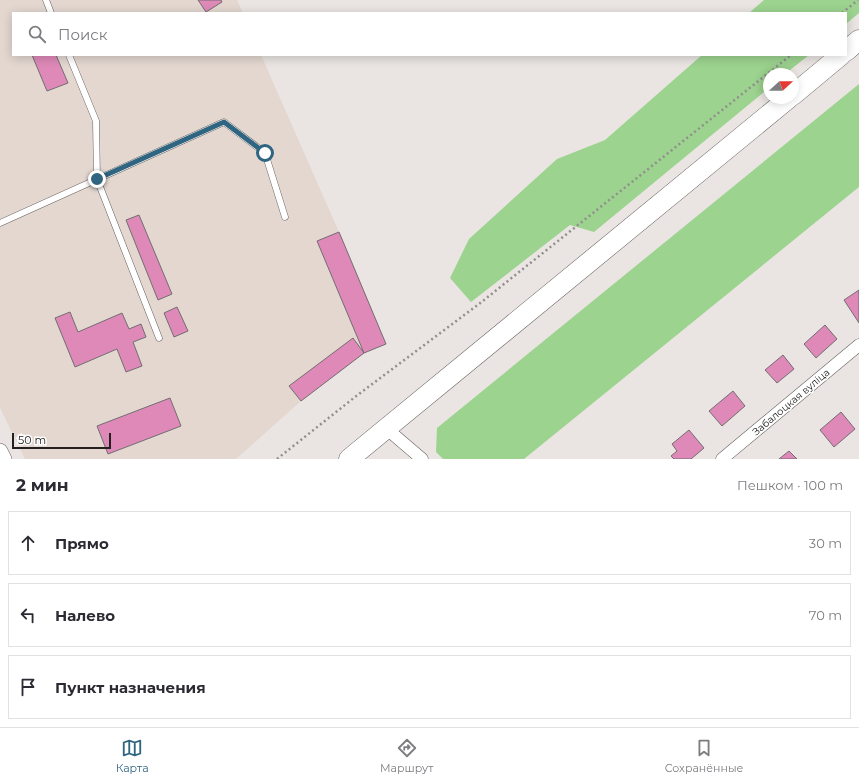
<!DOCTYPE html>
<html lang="ru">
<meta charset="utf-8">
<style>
:root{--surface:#fff;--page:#f2f2f3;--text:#2b2b33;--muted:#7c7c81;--line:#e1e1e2;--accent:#2f6580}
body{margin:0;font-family:Montserrat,sans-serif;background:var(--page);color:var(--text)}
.compass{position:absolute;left:763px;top:68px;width:36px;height:36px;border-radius:50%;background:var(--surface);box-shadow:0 2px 10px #0003;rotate:69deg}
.scale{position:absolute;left:12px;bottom:10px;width:99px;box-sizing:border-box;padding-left:4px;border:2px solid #222120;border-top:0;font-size:11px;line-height:14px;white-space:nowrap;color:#222120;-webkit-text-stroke:3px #fff;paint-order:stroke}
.stop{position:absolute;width:12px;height:12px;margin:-9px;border:3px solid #2f6580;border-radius:50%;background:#fff}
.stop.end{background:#2f6580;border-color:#fff;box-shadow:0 1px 4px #0008}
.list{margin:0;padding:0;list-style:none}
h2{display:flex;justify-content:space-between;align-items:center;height:52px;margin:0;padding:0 16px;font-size:17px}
h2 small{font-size:13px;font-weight:400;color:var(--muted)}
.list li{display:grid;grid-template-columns:26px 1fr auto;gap:12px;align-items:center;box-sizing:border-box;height:64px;margin:0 8px 8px;padding:0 8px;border:1px solid var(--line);border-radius:0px}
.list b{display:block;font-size:15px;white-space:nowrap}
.list em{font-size:13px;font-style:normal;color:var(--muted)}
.icon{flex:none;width:22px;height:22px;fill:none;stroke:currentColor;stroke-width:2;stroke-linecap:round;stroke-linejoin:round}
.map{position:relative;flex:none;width:859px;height:459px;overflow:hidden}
.search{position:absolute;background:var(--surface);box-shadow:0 2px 10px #0003;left:12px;right:12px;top:12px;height:44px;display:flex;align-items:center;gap:10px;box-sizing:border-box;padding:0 14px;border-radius:0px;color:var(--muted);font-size:15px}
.sheet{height:268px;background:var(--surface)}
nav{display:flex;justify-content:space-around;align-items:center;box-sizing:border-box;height:56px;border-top:1px solid var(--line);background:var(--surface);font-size:11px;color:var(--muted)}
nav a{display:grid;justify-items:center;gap:2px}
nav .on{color:var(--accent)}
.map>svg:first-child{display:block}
</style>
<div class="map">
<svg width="859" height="459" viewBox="0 0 859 459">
<rect width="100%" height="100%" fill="#eae5e2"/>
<polygon fill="#e3d7d0" points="0,0 237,0 243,13 13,13 13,55 261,55 339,232 386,344 364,353 301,401 236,459 25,459 0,408"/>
<g fill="#9cd38f">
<polygon points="764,0 859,0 859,13 846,24 846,13 749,13"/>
<polygon points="702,55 809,55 785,74 769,74 769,88 594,232 570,225 471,302 450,278 469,239 557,159 605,140"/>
<polygon points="859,84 859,187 524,459 443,459 436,452 437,428"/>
</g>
<g fill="#de89b8" stroke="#726d70">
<polygon points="198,0 221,0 222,2 206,12"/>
<polygon points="32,55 56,55 68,83 47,91"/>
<polygon points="139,215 172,294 158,300 126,220"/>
<polygon points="339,232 386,344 364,353 317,241"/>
<polygon points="859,290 859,323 844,300"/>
<polygon points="177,307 188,331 174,337 164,313"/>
<polygon points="70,312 78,332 122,313 129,329 141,324 146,337 133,342 142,366 126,372 117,349 75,367 55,318"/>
<polygon points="825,325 837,339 816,358 804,344"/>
<polygon points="353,338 364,353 301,401 289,386"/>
<polygon points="783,355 794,369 777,383 765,370"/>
<polygon points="733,391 745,406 722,426 709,411"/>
<polygon points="170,398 181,426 108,454 97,426"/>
<polygon points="841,412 855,429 834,447 820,430"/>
<polygon points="689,430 704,448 691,459 674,459 671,456 677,451 672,444"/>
<polygon points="789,451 797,459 779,459"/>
</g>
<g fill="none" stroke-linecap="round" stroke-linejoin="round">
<g stroke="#65605e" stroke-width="7">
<g id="service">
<polyline points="46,0 51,13"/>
<polyline points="69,55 96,121 97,179 159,338"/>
<polyline points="0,223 224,122 265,153 285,217"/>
</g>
</g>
<g stroke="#65605e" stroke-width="13">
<g id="minor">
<polyline points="387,429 422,459"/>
<polyline points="722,459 859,345"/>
</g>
</g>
<g stroke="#65605e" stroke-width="16">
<polyline id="tertiary" points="0,451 4,459"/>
</g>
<g stroke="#65605e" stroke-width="21">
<g id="primary">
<polyline points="846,51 859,40"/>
<polyline points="793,95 841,55"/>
<polyline points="349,459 789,98"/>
</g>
</g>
<g stroke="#918e8c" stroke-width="2.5" stroke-dasharray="2 3" stroke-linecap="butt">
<polyline points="842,13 858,0"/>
<polyline points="277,459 355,397 479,304 791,55"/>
</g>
<use href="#service" stroke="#fff" stroke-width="6"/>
<use href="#minor" stroke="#fff" stroke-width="12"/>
<use href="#tertiary" stroke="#fff" stroke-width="15"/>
<use href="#primary" stroke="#fff" stroke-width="20"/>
</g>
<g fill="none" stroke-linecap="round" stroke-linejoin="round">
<polyline stroke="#2f6580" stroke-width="5" points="97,179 224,122 265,153"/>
</g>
<g text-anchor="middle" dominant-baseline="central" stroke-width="3" stroke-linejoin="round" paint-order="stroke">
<g font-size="10" fill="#222120" stroke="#fff">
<text transform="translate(791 402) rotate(-40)">Забалоцкая вуліца</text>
</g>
</g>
</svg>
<svg class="compass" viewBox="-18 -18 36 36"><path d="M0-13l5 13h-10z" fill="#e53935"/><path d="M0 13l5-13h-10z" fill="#7c7c81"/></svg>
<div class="scale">50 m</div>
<div class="stop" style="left:265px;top:153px"></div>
<div class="stop end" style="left:97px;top:179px"></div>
<div class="search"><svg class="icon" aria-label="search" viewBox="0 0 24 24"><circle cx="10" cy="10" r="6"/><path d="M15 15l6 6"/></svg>Поиск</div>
</div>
<section class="sheet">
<h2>2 мин<small>Пешком · 100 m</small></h2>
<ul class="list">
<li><svg class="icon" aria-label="ahead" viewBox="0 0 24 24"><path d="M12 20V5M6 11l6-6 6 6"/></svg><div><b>Прямо</b></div><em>30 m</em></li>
<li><svg class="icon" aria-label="left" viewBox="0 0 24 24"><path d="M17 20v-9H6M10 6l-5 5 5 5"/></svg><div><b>Налево</b></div><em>70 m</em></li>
<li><svg class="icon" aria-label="arrive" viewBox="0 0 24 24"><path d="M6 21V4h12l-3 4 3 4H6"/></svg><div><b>Пункт назначения</b></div></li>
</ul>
</section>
<nav>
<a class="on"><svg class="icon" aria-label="map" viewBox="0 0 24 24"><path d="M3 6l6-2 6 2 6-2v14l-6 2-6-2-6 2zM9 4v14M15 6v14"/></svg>Карта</a>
<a><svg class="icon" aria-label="directions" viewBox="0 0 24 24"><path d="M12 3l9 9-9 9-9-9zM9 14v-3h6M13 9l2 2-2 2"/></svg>Маршрут</a>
<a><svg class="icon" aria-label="saved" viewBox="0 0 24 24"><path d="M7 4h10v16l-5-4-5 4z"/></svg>Сохранённые</a>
</nav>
